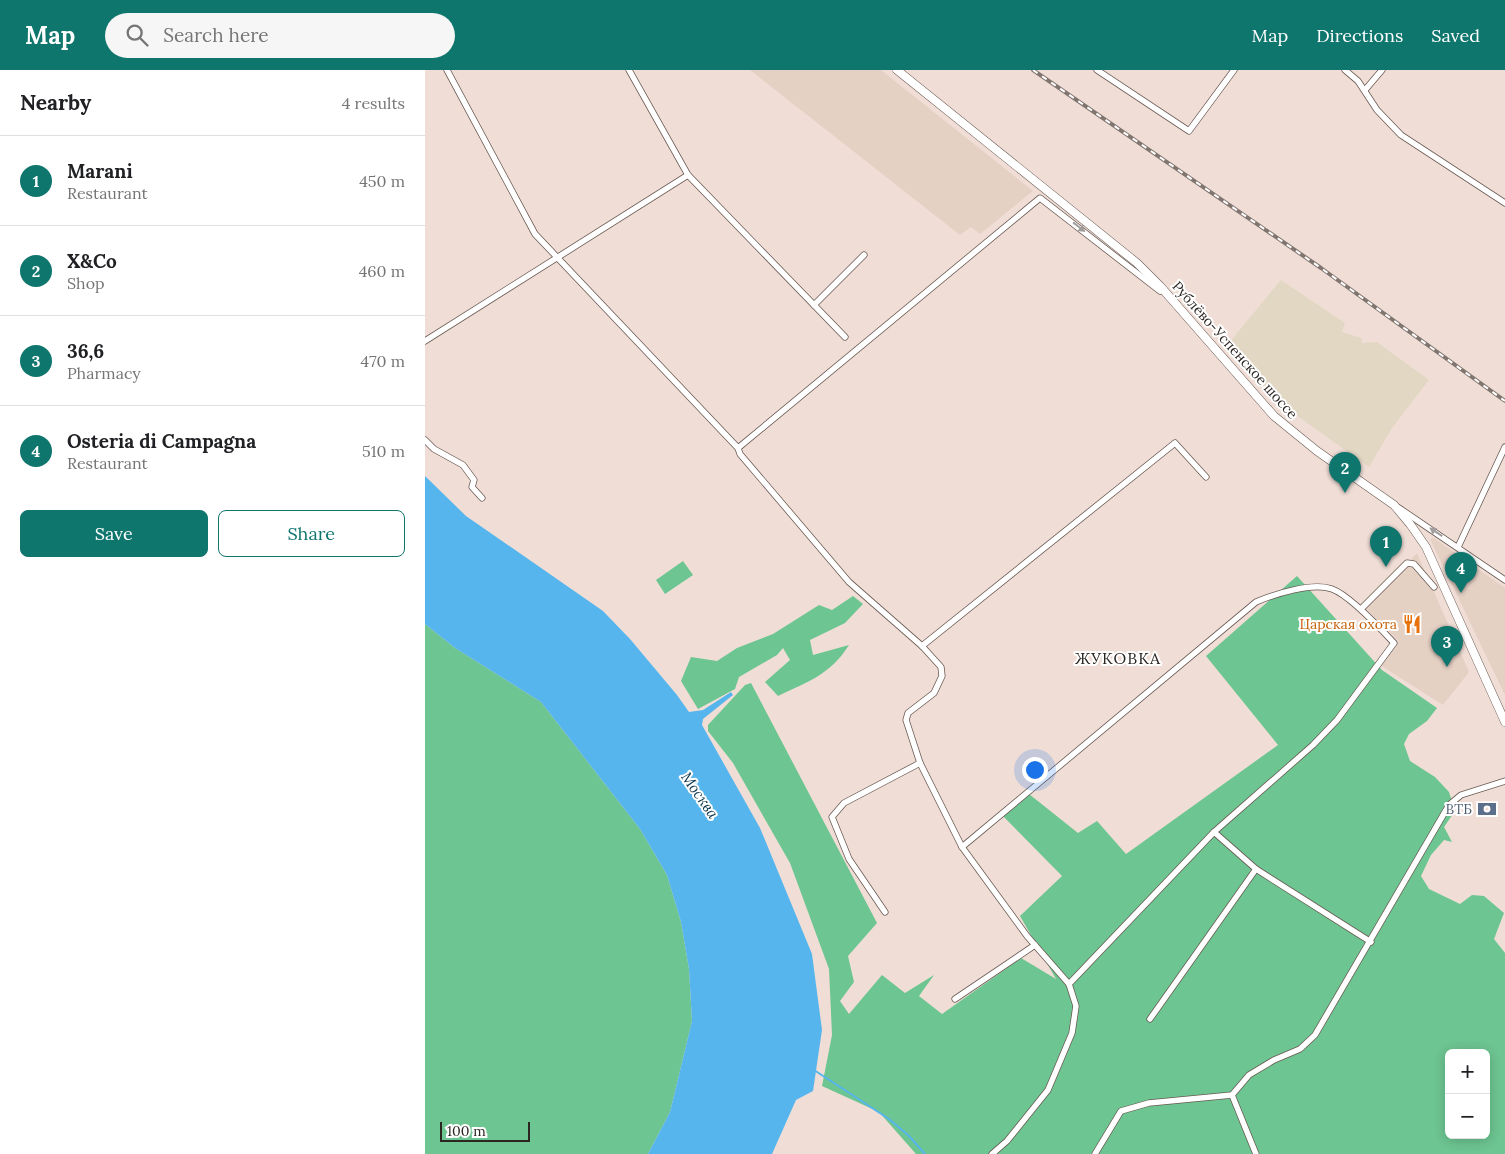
<!DOCTYPE html>
<meta charset="utf-8">
<style>
:root{--surface:#fff;--page:#f6f6f6;--text:#202124;--muted:#757577;--line:#e0e0e0;--accent:#0f766e}
body{margin:0;font-family:Lora,serif;background:var(--page);color:var(--text)}
.controls{position:absolute;right:15px;bottom:15px;display:grid;overflow:hidden;border-radius:8px;box-shadow:0 2px 12px #0003}
.controls button{width:45px;height:45px;display:grid;place-items:center;padding:0;border:0;border-bottom:1px solid var(--line);background:var(--surface);color:var(--text);font:25px sans-serif}
.scale{position:absolute;left:15px;bottom:12px;width:90px;box-sizing:border-box;padding-left:5px;border:2px solid #2c2623;border-top:0;font-size:14px;line-height:18px;white-space:nowrap;color:#2c2623;-webkit-text-stroke:4px #fff;paint-order:stroke}
.you{position:absolute;left:609px;top:699px;width:18px;height:18px;margin:-12px;border:4px solid #fff;border-radius:50%;background:#1a73e8;box-shadow:0 0 0 8px #1a73e833}
.badge{display:grid;place-items:center;width:32px;height:32px;border-radius:50%;background:var(--accent);color:#fff;font-size:16px;font-weight:700}
.pin{position:absolute;translate:-50% -41px;filter:drop-shadow(0 1px 2px #0008)}
.pin::after{content:'';position:absolute;top:26px;width:18px;height:15px;background:inherit;clip-path:polygon(0 0,100% 0,50% 100%)}
.list{margin:0;padding:0;list-style:none}
h2{display:flex;justify-content:space-between;align-items:center;height:65px;margin:0;padding:0 20px;font-size:21px}
h2 small{font-size:16px;font-weight:400;color:var(--muted)}
.list li{display:grid;grid-template-columns:32px 1fr auto;gap:15px;align-items:center;box-sizing:border-box;height:90px;padding:0 20px;border-top:1px solid var(--line)}
.list b{display:block;font-size:19px;white-space:nowrap}
.list p{margin:0;font-size:16px;white-space:nowrap;color:var(--muted)}
.list em{font-size:16px;font-style:normal;color:var(--muted)}
.actions{display:flex;gap:10px;padding:15px 20px}
.actions a{flex:1;padding:11px 0;border:1px solid var(--accent);border-radius:8px;text-align:center;font-size:18px;color:var(--accent)}
.actions .main{background:var(--accent);color:#fff}
.icon{flex:none;width:28px;height:28px;fill:none;stroke:currentColor;stroke-width:2;stroke-linecap:round;stroke-linejoin:round}
.map{position:relative;flex:none;width:1080px;height:1084px;overflow:hidden}
header{display:flex;align-items:center;gap:30px;box-sizing:border-box;height:70px;padding:0 25px;background:var(--accent);color:#fff}
header strong{font-size:24px}
nav{display:flex;gap:28px;margin-inline-start:auto;font-size:18px}
.search{width:350px;height:45px;background:var(--page);display:flex;align-items:center;gap:12px;box-sizing:border-box;padding:0 18px;border-radius:28px;color:var(--muted);font-size:19px}
main{display:flex}
aside{flex:1;background:var(--surface)}
.map>svg:first-child{display:block}
</style>
<header>
<strong>Map</strong>
<div class="search"><svg class="icon" aria-label="search" viewBox="0 0 24 24"><circle cx="10" cy="10" r="6"/><path d="M15 15l6 6"/></svg>Search here</div>
<nav><a>Map</a><a>Directions</a><a>Saved</a></nav>
</header>
<main>
<aside>
<h2>Nearby<small>4 results</small></h2>
<ul class="list">
<li><span class="badge">1</span><div><b>Marani</b><p>Restaurant</p></div><em>450 m</em></li>
<li><span class="badge">2</span><div><b>X&amp;Co</b><p>Shop</p></div><em>460 m</em></li>
<li><span class="badge">3</span><div><b>36,6</b><p>Pharmacy</p></div><em>470 m</em></li>
<li><span class="badge">4</span><div><b>Osteria di Campagna</b><p>Restaurant</p></div><em>510 m</em></li>
</ul>
<div class="actions"><a class="main">Save</a><a>Share</a></div>
</aside>
<div class="map">
<svg width="1080" height="1084" viewBox="0 0 1080 1084">
<rect width="100%" height="100%" fill="#f0ded6"/>
<g fill="#e5d0c4">
<polygon points="325,0 456,0 608,121 555,164 546,157 535,165"/>
<polygon points="1009,468 1080,518 1080,625 1005,469"/>
<polygon points="992,483 1044,602 1018,635 955,595 974,571 940,538"/>
</g>
<polygon fill="#e1d7c3" points="856,210 920,253 917,262 936,268 937,273 952,272 1004,310 967,358 944,397 857,335 803,274"/>
<g fill="#6dc591" fill-rule="evenodd">
<polygon points="258,491 268,505 240,524 231,510"/>
<path d="M872,506L957,600L1012,638L1002,651L984,664L979,674L985,691L1010,707L1024,722L1030,741L1019,757L1027,772L1019,770L1006,785L996,806L1004,819L1035,834L1047,825L1059,826L1079,843L1069,869L1080,883V1084H491L454,1042L397,1016L407,965L404,899L365,793L308,693L283,661V655L320,615L326,613L452,853L423,886L429,912L415,931L424,944L457,905L480,923L509,905L494,926L517,944L596,888L631,909L595,846L637,806L577,745L604,724L653,763L672,751L701,784L853,675L781,586ZM1024,983H1061V1065H1024Z"/>
<path d="M428,526L438,534L420,553L385,570L388,585L424,575C405,605 384,611 353,626L340,612L365,590L358,578L352,585L314,607L310,619L273,639L256,611L266,587L292,591L312,578L348,564L394,535L407,540Z"/>
<polygon points="0,554 30,578 116,632 215,759 242,805 256,852 264,899 267,951 245,1042 223,1084 0,1084"/>
</g>
<polygon fill="#57b5ed" points="0,406 41,446 178,541 205,569 252,625 264,642 278,640 306,622 308,625 278,649 277,655 335,758 387,884 397,960 388,1021 371,1030 347,1084 223,1084 245,1042 267,951 264,899 256,852 242,805 215,759 116,632 30,578 0,554"/>
<g fill="none" stroke-linecap="round" stroke-linejoin="round">
<polyline stroke="#57b5ed" stroke-width="2" points="389,1000 464,1049 484,1066 500,1084"/>
<g stroke="#685952" stroke-width="7">
<g id="minor">
<polyline points="22,0 110,164 313,378 315,384 424,512 497,576 516,597 517,606 509,623 483,643 481,650 495,693 537,777 602,866 644,914"/>
<polyline points="204,0 263,105 420,267"/>
<polyline points="672,0 764,61 809,0"/>
<polyline points="920,0 933,11 952,40 976,65 1080,133"/>
<polyline points="940,20 957,0"/>
<polyline points="389,235 439,185"/>
<polyline points="0,271 263,105"/>
<polyline points="0,370 9,379 38,395 49,410 47,417 57,428"/>
<polyline points="313,378 615,128 735,221"/>
<polyline points="974,438 1080,510"/>
<polyline points="1033,477 1080,377"/>
<polyline points="936,539 982,493 989,494 1009,517"/>
<polyline points="497,576 750,373 781,407"/>
<polyline points="789,762 831,799"/>
<path d="M537,777L831,532C850,524 887,512 907,519C924,525 956,559 969,573L912,650L888,675L789,762L644,914L651,936L647,963L623,1020L582,1071L567,1084"/>
<polyline points="460,842 424,789 407,747 419,733 495,693"/>
<polyline points="530,929 610,875"/>
<polyline points="725,949 831,799 946,872"/>
<polyline points="807,1025 831,1084"/>
<polyline points="670,1084 696,1041 724,1033 807,1025 824,1005 849,990 875,979 890,965 1024,735 1036,725 1080,711"/>
</g>
</g>
<g stroke="#685952" stroke-width="9">
<polyline id="secondary" points="472,0 712,193 735,216 849,346 892,381 969,435 985,454 1001,477 1080,652"/>
</g>
<use href="#minor" stroke="#fff" stroke-width="5.5"/>
<use href="#secondary" stroke="#fff" stroke-width="8"/>
<g stroke="#817570" stroke-width="4">
<polyline id="rail" points="608,0 896,198 1080,331"/>
</g>
<use href="#rail" stroke="#fff" stroke-width="2" stroke-dasharray="5.5" stroke-linecap="butt"/>
</g>
<defs><path id="oneway-solid" d="M-6-.8H1V-3.2L6.5 0L1 3.2V.8H-6Z" transform="scale(1.25)"/></defs>
<g fill="#a09d9c">
<use href="#oneway-solid" transform="translate(654 157) rotate(38)"/>
<use href="#oneway-solid" transform="translate(1011 462) rotate(-147)"/>
</g>
<defs>
<g id="restaurant-bare" transform="scale(1.5)"><path d="M-5-6h1v4h1v-4h1v4h1v-4h1v5L-1.5 .5V6h-2V.5L-5-1ZM5-6V6H3V1.5H1.5Q1.5-4 5-6Z" fill="#e8710a" stroke="#fff" stroke-width="2.5" paint-order="stroke"/></g>
<g id="bank-bare" transform="scale(1.5)"><path d="M-6-4H6V4H-6ZM0-2.3a2.3 2.3 0 1 0 0 4.6a2.3 2.3 0 1 0 0-4.6Z" fill="#5c6f8a" stroke="#fff" stroke-width="2.5" paint-order="stroke"/></g>
</defs>
<g fill-rule="evenodd">
<use href="#restaurant-bare" x="987" y="554"/>
<use href="#bank-bare" x="1062" y="739"/>
</g>
<g text-anchor="middle" dominant-baseline="central" stroke-width="4" stroke-linejoin="round" paint-order="stroke">
<g font-size="14" fill="#2c2623" stroke="#fff">
<text transform="translate(810 280) rotate(48)">Рублёво-Успенское шоссе</text>
</g>
<g font-size="14" fill="#c56008" stroke="#fff" text-anchor="end">
<text x="972" y="554">Царская охота</text>
</g>
<g font-size="14" fill="#4e5e75" stroke="#fff" text-anchor="end">
<text x="1047" y="739">ВТБ</text>
</g>
<g font-size="15" font-style="italic" fill="#0c364c" stroke="#fff">
<text transform="translate(275 725) rotate(55)">Москва</text>
</g>
<g font-size="16" letter-spacing="1" fill="#2c2623" stroke="#fff">
<text x="693" y="588">ЖУКОВКА</text>
</g>
</g>
</svg>
<div class="controls">
<button>+</button>
<button>−</button>
</div>
<div class="scale">100 m</div>
<div class="you"></div>
<div class="pin badge" style="left:961px;top:497px">1</div>
<div class="pin badge" style="left:920px;top:423px">2</div>
<div class="pin badge" style="left:1022px;top:597px">3</div>
<div class="pin badge" style="left:1036px;top:523px">4</div>
</div>
</main>
